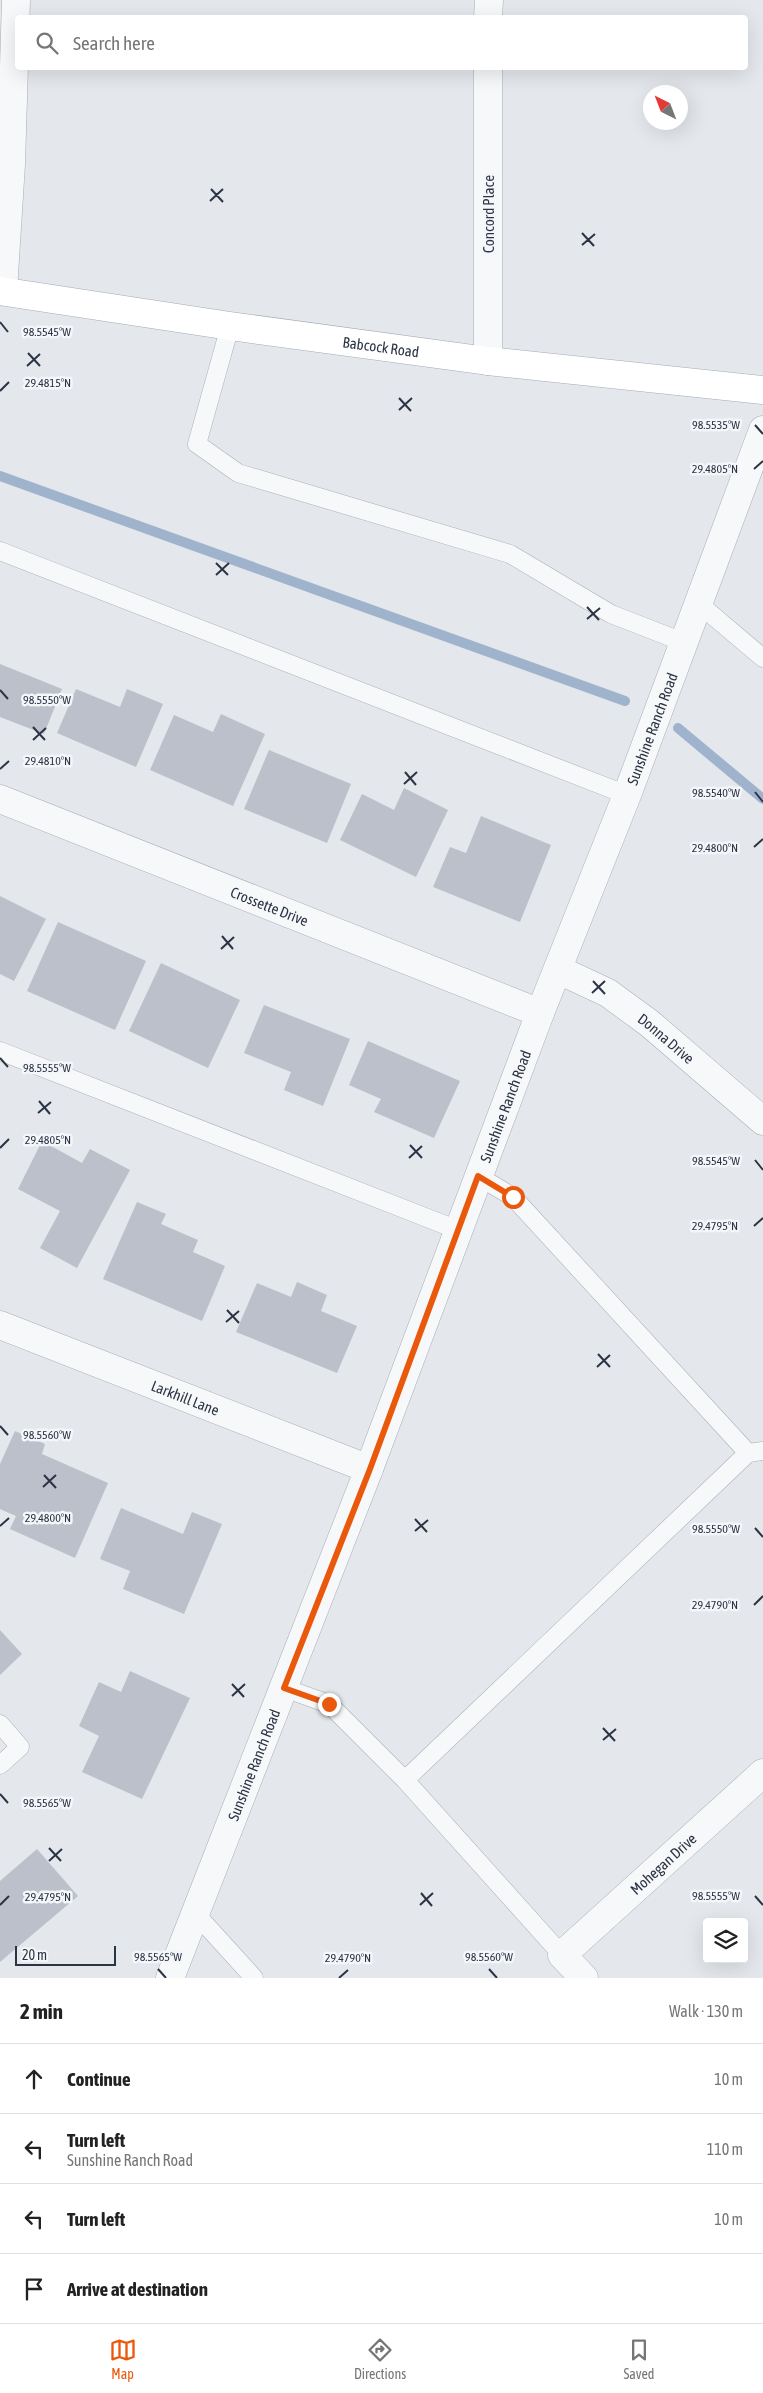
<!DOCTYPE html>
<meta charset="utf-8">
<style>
:root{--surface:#fff;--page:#f6f6f6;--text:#222;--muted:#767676;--line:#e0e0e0;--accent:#ea580c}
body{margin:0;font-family:"Asap Condensed",sans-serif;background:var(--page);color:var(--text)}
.controls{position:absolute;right:15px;bottom:15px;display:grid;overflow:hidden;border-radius:5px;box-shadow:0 5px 20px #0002}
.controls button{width:45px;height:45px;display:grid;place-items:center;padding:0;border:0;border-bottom:1px solid var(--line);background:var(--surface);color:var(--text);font:25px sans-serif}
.compass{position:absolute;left:643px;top:85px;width:45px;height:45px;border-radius:50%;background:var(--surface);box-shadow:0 5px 20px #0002;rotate:318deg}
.scale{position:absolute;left:15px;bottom:12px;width:101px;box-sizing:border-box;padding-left:5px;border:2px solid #2b3445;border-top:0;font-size:14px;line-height:18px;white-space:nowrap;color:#2b3445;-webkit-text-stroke:4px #f4f6f9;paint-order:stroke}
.stop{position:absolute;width:15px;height:15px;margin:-11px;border:4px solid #ea580c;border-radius:50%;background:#fff}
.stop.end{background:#ea580c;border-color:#fff;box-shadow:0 1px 5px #0008}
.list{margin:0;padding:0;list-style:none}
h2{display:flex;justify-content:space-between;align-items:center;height:65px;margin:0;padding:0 20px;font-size:21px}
h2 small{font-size:16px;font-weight:400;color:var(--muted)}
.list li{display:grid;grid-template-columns:32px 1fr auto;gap:15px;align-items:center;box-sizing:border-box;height:70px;padding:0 20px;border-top:1px solid var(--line)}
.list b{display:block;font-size:19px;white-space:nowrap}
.list p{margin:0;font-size:16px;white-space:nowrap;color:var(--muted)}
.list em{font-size:16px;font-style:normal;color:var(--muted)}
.icon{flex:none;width:28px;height:28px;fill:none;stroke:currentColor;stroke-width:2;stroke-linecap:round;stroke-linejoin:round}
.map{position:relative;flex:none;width:763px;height:1978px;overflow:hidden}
.search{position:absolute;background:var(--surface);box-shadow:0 5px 20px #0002;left:15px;right:15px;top:15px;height:55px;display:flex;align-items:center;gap:12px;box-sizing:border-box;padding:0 18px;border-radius:5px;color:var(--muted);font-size:19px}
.sheet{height:345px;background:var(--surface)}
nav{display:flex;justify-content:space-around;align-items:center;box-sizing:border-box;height:70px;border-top:1px solid var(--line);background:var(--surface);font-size:14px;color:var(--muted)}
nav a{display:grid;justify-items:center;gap:2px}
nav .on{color:var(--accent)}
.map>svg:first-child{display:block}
</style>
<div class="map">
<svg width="763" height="1978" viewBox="0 0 763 1978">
<rect width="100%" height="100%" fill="#e4e7ec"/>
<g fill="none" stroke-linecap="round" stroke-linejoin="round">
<g stroke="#9fb4cc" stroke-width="10">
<polyline points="0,476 625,701"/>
<polyline points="678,728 763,799"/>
</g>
</g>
<g fill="#bbc0ca">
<polygon points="0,664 62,689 44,734 0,717"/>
<polygon points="76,689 120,707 127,689 163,704 136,767 57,733"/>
<polygon points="221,714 265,734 233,806 150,770 174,715 213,732"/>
<polygon points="269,750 351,784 327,843 244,809"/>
<polygon points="404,788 448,810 416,877 340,840 362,794 394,810"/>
<polygon points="481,816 551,845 520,922 433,887 450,847 466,853"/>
<polygon points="0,896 46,919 14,981 0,974"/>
<polygon points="58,922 146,961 115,1030 27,991"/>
<polygon points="161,963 240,1000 208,1068 129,1031"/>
<polygon points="264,1005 350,1039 323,1106 284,1090 291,1072 244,1053"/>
<polygon points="368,1041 460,1081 434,1138 374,1112 381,1099 349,1085"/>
<polygon points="42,1141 82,1163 90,1149 130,1170 77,1268 40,1248 60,1211 18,1189"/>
<polygon points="137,1202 166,1214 161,1224 198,1240 193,1252 225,1266 202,1321 103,1279"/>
<polygon points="297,1282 327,1295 321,1311 357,1326 337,1373 236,1332 257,1283 291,1297"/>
<polygon points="15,1431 45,1444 42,1454 108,1483 75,1558 10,1529 16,1516 0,1509 0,1464"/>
<polygon points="121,1508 183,1534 192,1512 222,1524 184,1614 123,1589 130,1571 100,1559"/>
<polygon points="0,1630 22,1654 0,1675"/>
<polygon points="130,1671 190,1698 142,1799 82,1772 99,1736 79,1726 99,1682 121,1692"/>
<polygon points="37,1849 78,1896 0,1962 0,1881"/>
</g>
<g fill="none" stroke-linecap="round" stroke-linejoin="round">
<g stroke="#a9aeb7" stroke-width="19">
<g id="lane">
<polyline points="230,326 197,444 238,473 510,554 611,614 683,642"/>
<polyline points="0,551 627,795"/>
<polyline points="699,604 763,658"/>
<polyline points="0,1051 458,1230"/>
<polyline points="478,1176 513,1197 748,1453 763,1451"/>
<polyline points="284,1688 329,1704 405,1780 562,1955"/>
<polyline points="0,1724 20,1747 0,1765"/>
<polyline points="405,1780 748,1453"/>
<polyline points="195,1913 254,1978"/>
</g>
</g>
<g stroke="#a9aeb7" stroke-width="29">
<g id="street">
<polyline points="488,18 489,0"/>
<polyline points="488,68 488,361"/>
<polyline points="3,291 11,164 16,0"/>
<path id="s1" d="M0,799L540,1013"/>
<path id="s2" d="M559,970L608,993L649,1023L763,1121"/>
<path id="s3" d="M0,1325L369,1469"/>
<path id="s4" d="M170,1978L369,1469L540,1013L627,795L763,430"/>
<path id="s5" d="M584,1978L562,1955L763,1773"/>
</g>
</g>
<g stroke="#a3abb8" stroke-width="29">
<g id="primary">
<path id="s6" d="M0,291L230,326L488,361L763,390"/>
</g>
</g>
<use href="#lane" stroke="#f7f8fa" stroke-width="18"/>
<use href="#street" stroke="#f7f8fa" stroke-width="28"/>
<use href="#primary" stroke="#fff" stroke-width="28"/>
</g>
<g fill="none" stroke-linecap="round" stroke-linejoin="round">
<polyline stroke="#ea580c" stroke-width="6" points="329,1704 284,1688 370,1469 478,1176 513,1197"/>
</g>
<path fill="none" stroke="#2b3445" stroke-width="2" d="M211,189L223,202M210,201L223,189M582,233L594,246M582,245L595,234M0,322L8,332M28,353L40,366M27,366L40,354M0,391L9,382M399,398L411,411M399,410L412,398M755,425L763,434M754,469L763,461M216,563L228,575M216,575L229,563M587,607L599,620M587,619L600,608M0,690L8,699M33,727L45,740M33,740L46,728M0,769L9,761M405,772L416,785M404,784L417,772M755,792L763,802M754,847L763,839M222,936L233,949M221,949L234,937M593,981L605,994M592,993L605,981M0,1058L8,1067M39,1101L50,1114M38,1113L51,1102M410,1145L422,1158M0,1148L9,1139M409,1158L422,1146M755,1160L763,1170M754,1226L763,1218M227,1310L239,1323M226,1322L239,1311M598,1354L610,1367M597,1367L610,1355M0,1426L8,1435M44,1475L56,1488M43,1487L56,1475M415,1519L427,1532M0,1526L9,1518M755,1528L763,1537M415,1531L428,1520M754,1605L763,1596M232,1684L244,1697M232,1696L245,1684M603,1728L615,1741M603,1740L616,1729M0,1794L8,1803M49,1848L61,1861M49,1861L62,1849M421,1893L432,1906M755,1896L763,1905M0,1905L9,1896M420,1905L433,1893M158,1969L166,1978M489,1969L497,1978M339,1978L348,1970"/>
<g text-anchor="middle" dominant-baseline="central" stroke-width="5" stroke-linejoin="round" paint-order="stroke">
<g font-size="15" fill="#2b3445" stroke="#f4f6f9">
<text transform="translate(488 214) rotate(-90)">Concord Place</text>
<text stroke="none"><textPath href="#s6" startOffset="385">Babcock Road</textPath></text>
<text stroke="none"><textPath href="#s4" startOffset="1339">Sunshine Ranch Road</textPath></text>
<text stroke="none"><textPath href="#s1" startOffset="290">Crossette Drive</textPath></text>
<text stroke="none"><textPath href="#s2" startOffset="128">Donna Drive</textPath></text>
<text stroke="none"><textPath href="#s4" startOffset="934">Sunshine Ranch Road</textPath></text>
<text stroke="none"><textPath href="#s3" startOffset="199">Larkhill Lane</textPath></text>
<text stroke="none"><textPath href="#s4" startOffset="229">Sunshine Ranch Road</textPath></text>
<text stroke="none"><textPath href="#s5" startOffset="168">Mohegan Drive</textPath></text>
</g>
</g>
<g font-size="12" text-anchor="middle" fill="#2b3445" stroke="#f4f6f9" stroke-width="5" stroke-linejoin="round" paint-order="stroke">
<text x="47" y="336">98.5545°W</text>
<text x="48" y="387">29.4815°N</text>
<text x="716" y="429">98.5535°W</text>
<text x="715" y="473">29.4805°N</text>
<text x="47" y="704">98.5550°W</text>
<text x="48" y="765">29.4810°N</text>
<text x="716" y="797">98.5540°W</text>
<text x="715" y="852">29.4800°N</text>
<text x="47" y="1072">98.5555°W</text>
<text x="48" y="1144">29.4805°N</text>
<text x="716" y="1165">98.5545°W</text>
<text x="715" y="1230">29.4795°N</text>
<text x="47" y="1439">98.5560°W</text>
<text x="48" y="1522">29.4800°N</text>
<text x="716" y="1533">98.5550°W</text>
<text x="715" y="1609">29.4790°N</text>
<text x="47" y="1807">98.5565°W</text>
<text x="716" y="1900">98.5555°W</text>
<text x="48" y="1901">29.4795°N</text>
<text x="158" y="1961">98.5565°W</text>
<text x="489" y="1961">98.5560°W</text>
<text x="348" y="1962">29.4790°N</text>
</g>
</svg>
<div class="controls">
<button><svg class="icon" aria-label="layers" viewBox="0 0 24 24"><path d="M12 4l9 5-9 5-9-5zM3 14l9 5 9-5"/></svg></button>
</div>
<svg class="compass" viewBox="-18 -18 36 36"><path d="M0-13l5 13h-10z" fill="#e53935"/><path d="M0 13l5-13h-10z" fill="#767676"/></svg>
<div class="scale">20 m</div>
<div class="stop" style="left:513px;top:1197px"></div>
<div class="stop end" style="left:329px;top:1704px"></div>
<div class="search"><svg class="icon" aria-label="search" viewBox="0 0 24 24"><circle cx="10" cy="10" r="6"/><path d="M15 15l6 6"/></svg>Search here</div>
</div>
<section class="sheet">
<h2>2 min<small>Walk · 130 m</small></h2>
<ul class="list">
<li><svg class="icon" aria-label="ahead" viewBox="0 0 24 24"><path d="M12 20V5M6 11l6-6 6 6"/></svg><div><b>Continue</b></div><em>10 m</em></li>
<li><svg class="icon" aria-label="left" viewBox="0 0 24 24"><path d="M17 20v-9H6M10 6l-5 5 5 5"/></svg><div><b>Turn left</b><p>Sunshine Ranch Road</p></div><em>110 m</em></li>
<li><svg class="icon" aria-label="left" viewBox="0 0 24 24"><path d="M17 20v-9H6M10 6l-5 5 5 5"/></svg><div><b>Turn left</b></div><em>10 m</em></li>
<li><svg class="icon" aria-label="arrive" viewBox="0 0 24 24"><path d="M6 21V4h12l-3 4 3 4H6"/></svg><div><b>Arrive at destination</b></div></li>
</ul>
</section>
<nav>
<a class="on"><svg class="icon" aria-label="map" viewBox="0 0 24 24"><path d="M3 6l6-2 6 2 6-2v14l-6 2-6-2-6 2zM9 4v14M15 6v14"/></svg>Map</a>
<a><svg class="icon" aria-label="directions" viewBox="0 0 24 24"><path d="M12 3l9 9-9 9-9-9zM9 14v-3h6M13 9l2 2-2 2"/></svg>Directions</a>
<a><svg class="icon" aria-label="saved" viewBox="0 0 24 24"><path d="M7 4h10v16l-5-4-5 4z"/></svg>Saved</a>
</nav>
